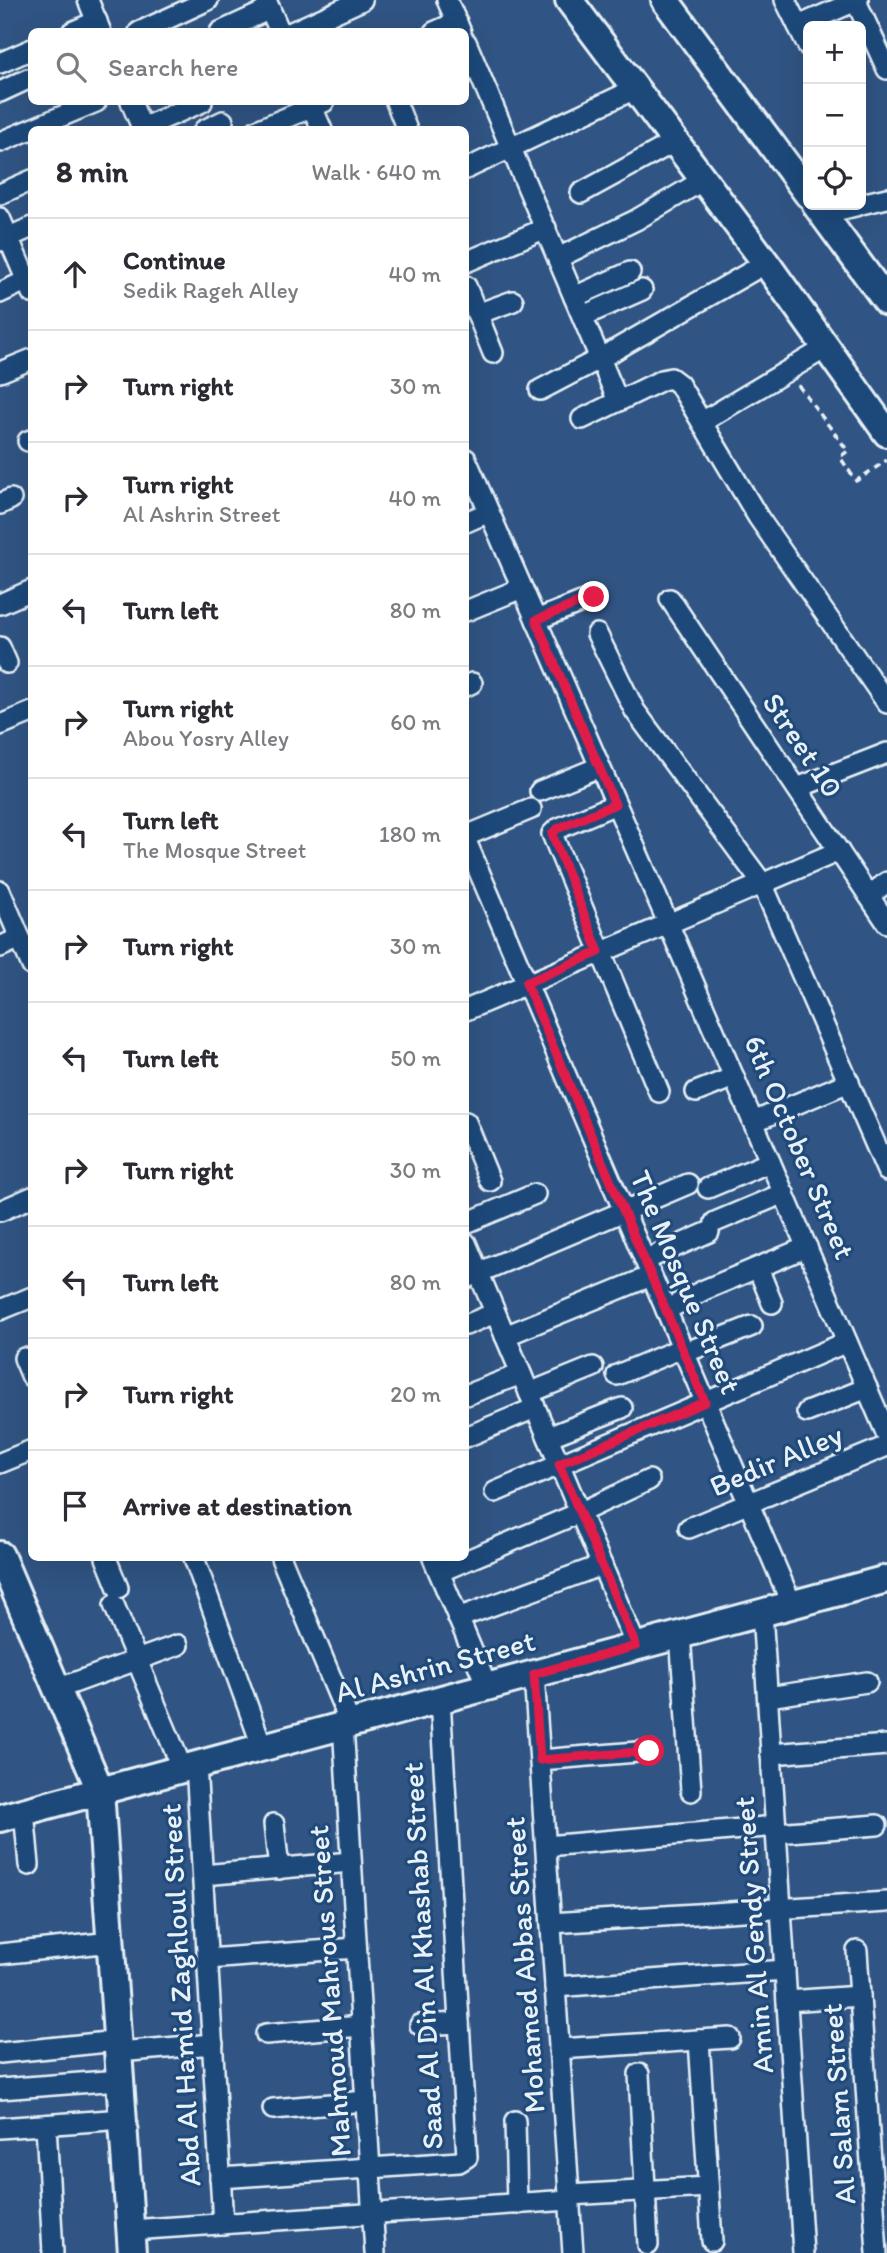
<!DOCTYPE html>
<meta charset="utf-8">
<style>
:root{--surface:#fff;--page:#f2f2f3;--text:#2b2b33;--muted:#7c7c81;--line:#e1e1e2}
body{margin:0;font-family:Itim,sans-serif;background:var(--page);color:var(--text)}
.controls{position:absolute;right:21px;top:21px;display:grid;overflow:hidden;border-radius:10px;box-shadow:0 7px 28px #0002}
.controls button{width:63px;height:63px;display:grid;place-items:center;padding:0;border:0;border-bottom:2px solid var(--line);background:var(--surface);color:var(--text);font:35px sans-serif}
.stop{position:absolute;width:21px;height:21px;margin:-16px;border:5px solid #e11d48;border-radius:50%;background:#fff}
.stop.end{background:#e11d48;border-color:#fff;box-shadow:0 2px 7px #0008}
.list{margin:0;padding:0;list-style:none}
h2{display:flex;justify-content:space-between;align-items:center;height:91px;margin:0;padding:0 28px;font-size:30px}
h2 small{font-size:23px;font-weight:400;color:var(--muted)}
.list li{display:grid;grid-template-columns:46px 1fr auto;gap:21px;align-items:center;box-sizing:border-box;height:112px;padding:0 28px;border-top:2px solid var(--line)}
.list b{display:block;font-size:26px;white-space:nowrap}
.list p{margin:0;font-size:23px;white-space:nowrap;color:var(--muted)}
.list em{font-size:23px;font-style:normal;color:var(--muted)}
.icon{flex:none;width:38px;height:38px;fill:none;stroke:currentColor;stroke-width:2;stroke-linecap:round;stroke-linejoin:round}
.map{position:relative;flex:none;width:887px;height:2253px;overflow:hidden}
.search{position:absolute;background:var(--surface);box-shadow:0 7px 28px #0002;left:28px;top:28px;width:441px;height:77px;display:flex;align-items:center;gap:18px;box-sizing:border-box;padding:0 24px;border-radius:10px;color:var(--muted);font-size:26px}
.panel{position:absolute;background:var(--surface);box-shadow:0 7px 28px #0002;left:28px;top:126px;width:441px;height:1435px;border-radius:10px}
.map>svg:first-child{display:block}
</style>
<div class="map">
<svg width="887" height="2253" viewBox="0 0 887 2253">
<rect width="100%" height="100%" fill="#305483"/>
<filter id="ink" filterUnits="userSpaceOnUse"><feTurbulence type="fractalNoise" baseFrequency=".0143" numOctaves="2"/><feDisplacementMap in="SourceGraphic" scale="14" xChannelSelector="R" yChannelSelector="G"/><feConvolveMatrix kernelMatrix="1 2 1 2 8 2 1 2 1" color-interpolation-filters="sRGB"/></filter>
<g filter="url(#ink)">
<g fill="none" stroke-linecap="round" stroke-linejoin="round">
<g stroke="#e8f1f8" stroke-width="24">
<g id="street">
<polyline points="88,0 101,32"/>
<polyline points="266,0 280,32"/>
<polyline points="447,0 461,32"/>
<polyline points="785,0 808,46"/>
<polyline points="856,1 887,69"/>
<polyline points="798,26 858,0"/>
<polyline points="72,32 97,21"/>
<polyline points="139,32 208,0"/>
<polyline points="220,32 270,9"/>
<polyline points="292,32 362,0"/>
<polyline points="434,32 457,22"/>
<polyline points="466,42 618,401"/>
<polyline points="0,63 32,49"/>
<polyline points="0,92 28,79"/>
<polyline points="131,102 143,130"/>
<polyline points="310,102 322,130"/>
<polyline points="396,102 407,130"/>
<polyline points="142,128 202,102"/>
<polyline points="204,130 223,121"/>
<polyline points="257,130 324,102"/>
<polyline points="0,142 96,102"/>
<polyline points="466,169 637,88"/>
<polyline points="581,193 676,141"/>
<polyline points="0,194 32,180"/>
<polyline points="861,204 887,198"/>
<polyline points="823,214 859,205"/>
<polyline points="0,218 32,293"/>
<polyline points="0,241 32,227"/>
<polyline points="558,258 636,220 705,179"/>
<polyline points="466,262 546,228"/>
<polyline points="466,286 493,353"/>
<polyline points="0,293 32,278"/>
<polyline points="574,297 630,272"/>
<polyline points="477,314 513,301"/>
<polyline points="583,316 642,290"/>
<polyline points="0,372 32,359"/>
<polyline points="540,390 601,358 766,263"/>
<polyline points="582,419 662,380 671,378 679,384 758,517 887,703"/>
<polyline points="702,422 827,347"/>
<polyline points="28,441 32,440"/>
<polyline points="466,459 668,923 887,1435"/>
<polyline points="0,504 11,499"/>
<polyline points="466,522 489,512"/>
<polyline points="670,599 887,923"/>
<polyline points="0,604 32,590"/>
<polyline points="466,611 522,588"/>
<polyline points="536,620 594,597"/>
<polyline points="597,634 635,711 762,883 887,1171"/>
<polyline points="0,647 7,663"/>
<polyline points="466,686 472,683"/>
<polyline points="0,725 32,712"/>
<polyline points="797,788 887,753"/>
<polyline points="540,791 599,767"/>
<polyline points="616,804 557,829 552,834 659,1092"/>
<polyline points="466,836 531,809"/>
<polyline points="466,841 792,1605"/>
<polyline points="0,891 32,966"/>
<polyline points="869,896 887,882"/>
<polyline points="0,947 20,938"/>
<polyline points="466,1010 839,851"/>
<polyline points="696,1092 734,1077"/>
<polyline points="466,1122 490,1181"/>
<polyline points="753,1122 849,1082"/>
<polyline points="708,1188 770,1162"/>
<polyline points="0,1211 32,1197"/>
<polyline points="715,1222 784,1193"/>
<polyline points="466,1223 535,1194"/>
<polyline points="466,1243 636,1646"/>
<polyline points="645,1260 709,1232"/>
<polyline points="758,1268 772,1303"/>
<polyline points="466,1278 688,1184"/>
<polyline points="0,1310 32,1297"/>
<polyline points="666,1310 704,1290 807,1247"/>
<polyline points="466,1325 495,1313"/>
<polyline points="505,1336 651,1276"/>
<polyline points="684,1353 752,1326"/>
<polyline points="24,1358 32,1377"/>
<polyline points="617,1375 682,1348"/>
<polyline points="529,1393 593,1367"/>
<polyline points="466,1395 521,1374"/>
<polyline points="807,1412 867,1388"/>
<polyline points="466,1437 535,1408"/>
<polyline points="548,1437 622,1408"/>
<polyline points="0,1463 32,1450"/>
<polyline points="495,1492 847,1342"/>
<polyline points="689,1528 887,1446"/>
<polyline points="106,1558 118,1588"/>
<polyline points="194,1558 262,1746"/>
<polyline points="281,1558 350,1723"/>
<polyline points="433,1558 487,1686"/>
<polyline points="439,1572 579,1513 649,1480"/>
<polyline points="114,1605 182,1768"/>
<polyline points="762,1612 803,2253"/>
<polyline points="458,1618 602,1565"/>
<polyline points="680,1634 691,1791"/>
<polyline points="534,1674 573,2253"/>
<polyline points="57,1689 178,1645"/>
<polyline points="768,1697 867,1682"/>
<polyline points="343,1724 375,2253"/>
<polyline points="771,1754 887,1745"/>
<polyline points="540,1760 649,1751"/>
<polyline points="196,1764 223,2224"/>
<polyline points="24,1811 29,1865"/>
<polyline points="274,1824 279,1869"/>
<polyline points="776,1833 877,1825"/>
<polyline points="546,1846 776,1826"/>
<polyline points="203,1875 351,1862"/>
<polyline points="551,1923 887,1902"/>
<polyline points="857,1951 877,2253"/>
<polyline points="0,1954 111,1942"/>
<polyline points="208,1959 356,1948"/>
<polyline points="555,1987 785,1970"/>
<polyline points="787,2001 860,1996"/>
<polyline points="420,2025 459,2023"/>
<polyline points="266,2034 361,2026"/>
<polyline points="699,2040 712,2241"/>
<polyline points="559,2049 730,2038"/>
<polyline points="118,2052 213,2044"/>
<polyline points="0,2053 117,2041"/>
<polyline points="639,2074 648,2245"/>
<polyline points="0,2089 120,2080"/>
<polyline points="273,2109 366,2101"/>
<polyline points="515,2121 517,2204"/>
<polyline points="46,2125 53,2253"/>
<polyline points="0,2128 123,2119"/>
<polyline points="220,2178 459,2162 467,2157 440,1699"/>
<polyline points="569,2195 708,2187"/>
<polyline points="131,2230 569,2200"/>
</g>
</g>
<g stroke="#e8f1f8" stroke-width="32">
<g id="secondary">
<polyline points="569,0 766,263 887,433"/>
<polyline points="665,0 808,194"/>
<polyline points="816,205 887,302"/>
<polyline points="0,1555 100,1790 132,2253"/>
<polyline points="0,1818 887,1579"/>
</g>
</g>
<polyline stroke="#e8f1f8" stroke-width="3.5" stroke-dasharray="7 5" stroke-linecap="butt" points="798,385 848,451 840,457 856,481 887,460"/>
<use href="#street" stroke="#1f4a7a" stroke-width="19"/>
<use href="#secondary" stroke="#1f4a7a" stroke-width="26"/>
</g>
</g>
<g fill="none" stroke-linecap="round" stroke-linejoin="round" filter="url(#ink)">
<polyline stroke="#e11d48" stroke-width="9" points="594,597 536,620 615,804 557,829 552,834 599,952 526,983 705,1402 559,1464 636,1646 534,1674 540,1760 649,1751"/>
</g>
<g text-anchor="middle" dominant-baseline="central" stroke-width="6" stroke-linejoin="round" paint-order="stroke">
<g font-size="30" fill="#e8f1f8" stroke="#1f4a7a">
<text transform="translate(803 745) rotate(56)">Street 10</text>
<text transform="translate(800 1147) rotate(67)">6th October Street</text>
<text transform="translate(686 1282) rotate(67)">The Mosque Street</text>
<text transform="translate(776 1460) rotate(-23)">Bedir Alley</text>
<text transform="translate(435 1666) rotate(-15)">Al Ashrin Street</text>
<text transform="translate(753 1935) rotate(-94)">Amin Al Gendy Street</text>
<text transform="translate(422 1956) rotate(-93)">Saad Al Din Al Khashab Street</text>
<text transform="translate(524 1965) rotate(-94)">Mohamed Abbas Street</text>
<text transform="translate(329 1991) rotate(-94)">Mahmoud Mahrous Street</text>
<text transform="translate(180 1995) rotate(-93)">Abd Al Hamid Zaghloul Street</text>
<text transform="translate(838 2104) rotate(-94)">Al Salam Street</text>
</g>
</g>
</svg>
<div class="controls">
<button>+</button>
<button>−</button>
<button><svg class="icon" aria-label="locate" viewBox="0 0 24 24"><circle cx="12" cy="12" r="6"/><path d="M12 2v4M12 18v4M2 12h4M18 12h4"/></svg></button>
</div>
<div class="stop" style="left:649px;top:1751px"></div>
<div class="stop end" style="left:594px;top:597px"></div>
<div class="search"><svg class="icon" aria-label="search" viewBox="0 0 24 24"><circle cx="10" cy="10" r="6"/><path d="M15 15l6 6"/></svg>Search here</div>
<section class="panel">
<h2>8 min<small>Walk · 640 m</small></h2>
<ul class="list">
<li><svg class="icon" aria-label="ahead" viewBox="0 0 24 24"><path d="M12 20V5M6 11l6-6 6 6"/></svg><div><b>Continue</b><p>Sedik Rageh Alley</p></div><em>40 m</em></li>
<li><svg class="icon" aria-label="right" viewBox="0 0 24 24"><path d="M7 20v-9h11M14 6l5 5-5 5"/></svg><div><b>Turn right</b></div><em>30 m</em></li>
<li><svg class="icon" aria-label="right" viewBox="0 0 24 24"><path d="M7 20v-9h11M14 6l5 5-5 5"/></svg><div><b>Turn right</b><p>Al Ashrin Street</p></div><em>40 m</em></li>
<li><svg class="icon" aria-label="left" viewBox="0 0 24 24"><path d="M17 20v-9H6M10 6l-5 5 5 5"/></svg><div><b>Turn left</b></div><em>80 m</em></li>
<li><svg class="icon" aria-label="right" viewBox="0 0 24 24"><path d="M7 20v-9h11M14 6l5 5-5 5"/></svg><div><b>Turn right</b><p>Abou Yosry Alley</p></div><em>60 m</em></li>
<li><svg class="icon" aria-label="left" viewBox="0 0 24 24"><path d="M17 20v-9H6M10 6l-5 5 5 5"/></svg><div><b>Turn left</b><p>The Mosque Street</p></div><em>180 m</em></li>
<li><svg class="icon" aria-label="right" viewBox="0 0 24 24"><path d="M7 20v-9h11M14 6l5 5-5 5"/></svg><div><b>Turn right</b></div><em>30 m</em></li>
<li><svg class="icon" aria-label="left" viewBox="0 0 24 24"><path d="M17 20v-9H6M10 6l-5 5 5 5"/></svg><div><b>Turn left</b></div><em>50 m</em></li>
<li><svg class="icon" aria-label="right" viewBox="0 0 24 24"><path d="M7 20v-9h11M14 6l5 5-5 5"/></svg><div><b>Turn right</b></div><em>30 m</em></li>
<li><svg class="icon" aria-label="left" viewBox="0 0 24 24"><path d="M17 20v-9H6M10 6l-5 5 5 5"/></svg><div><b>Turn left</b></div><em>80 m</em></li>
<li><svg class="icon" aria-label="right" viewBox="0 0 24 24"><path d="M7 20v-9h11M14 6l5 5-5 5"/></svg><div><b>Turn right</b></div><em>20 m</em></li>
<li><svg class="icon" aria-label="arrive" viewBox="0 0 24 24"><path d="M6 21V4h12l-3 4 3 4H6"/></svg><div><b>Arrive at destination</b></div></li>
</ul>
</section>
</div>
